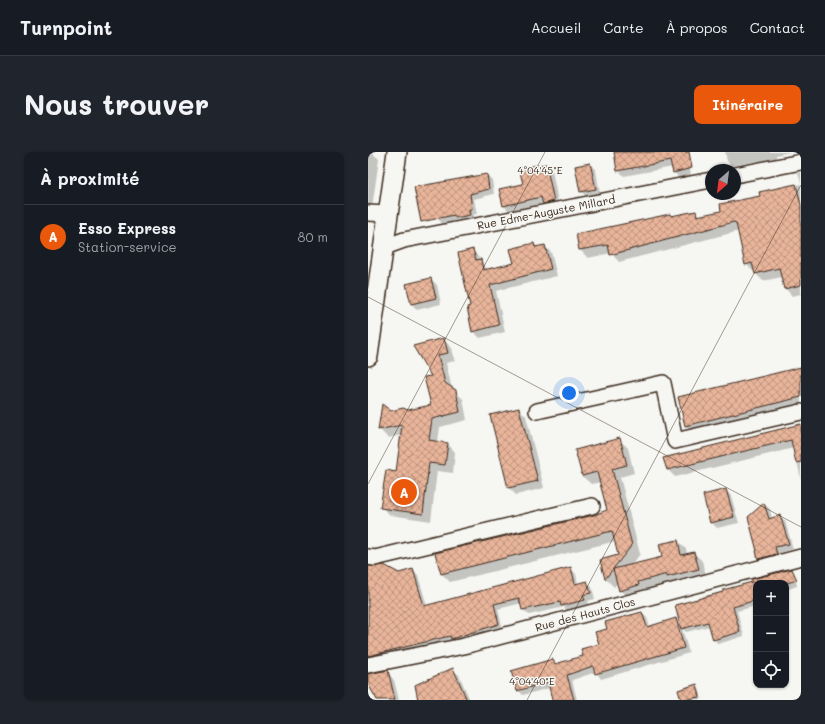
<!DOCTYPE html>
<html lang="fr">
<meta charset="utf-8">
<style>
:root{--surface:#171b24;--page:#20242c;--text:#f1f3f6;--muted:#9ea1a6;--line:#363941;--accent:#ea580c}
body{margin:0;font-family:Mali,sans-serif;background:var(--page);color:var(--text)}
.controls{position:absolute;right:12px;bottom:12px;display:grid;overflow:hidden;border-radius:8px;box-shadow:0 1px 3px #0004}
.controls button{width:36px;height:36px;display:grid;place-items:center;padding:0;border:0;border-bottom:1px solid var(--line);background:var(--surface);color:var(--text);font:20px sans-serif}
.compass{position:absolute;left:337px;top:12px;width:36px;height:36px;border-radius:50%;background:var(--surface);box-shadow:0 1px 3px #0004;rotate:208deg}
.you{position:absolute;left:201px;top:241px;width:14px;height:14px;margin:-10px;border:3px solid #fff;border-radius:50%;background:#1a73e8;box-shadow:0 0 0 6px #1a73e833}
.badge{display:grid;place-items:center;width:26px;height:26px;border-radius:50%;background:var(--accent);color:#fff;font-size:13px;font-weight:700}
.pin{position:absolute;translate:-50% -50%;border:2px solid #fff;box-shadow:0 1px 4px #0006}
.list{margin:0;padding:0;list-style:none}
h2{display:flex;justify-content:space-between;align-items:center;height:52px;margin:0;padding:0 16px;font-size:17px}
h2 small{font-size:13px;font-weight:400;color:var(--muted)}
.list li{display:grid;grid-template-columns:26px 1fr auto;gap:12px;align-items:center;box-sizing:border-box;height:64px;padding:0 16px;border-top:1px solid var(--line)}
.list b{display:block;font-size:15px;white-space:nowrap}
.list p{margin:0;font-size:13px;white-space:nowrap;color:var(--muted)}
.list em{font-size:13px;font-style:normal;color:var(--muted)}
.icon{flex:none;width:22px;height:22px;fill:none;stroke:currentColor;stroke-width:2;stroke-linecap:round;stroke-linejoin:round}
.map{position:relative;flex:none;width:433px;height:548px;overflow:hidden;border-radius:8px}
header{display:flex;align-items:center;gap:24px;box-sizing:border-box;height:56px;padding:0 20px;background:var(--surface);border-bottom:1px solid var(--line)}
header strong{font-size:19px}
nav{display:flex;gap:22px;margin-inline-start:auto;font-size:14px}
.intro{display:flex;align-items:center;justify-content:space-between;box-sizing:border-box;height:96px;padding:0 24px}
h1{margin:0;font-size:28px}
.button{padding:10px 18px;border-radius:8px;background:var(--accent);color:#fff;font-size:14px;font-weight:700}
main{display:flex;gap:24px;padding:0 24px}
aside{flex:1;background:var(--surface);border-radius:8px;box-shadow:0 1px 3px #0004}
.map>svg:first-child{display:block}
</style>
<header>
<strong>Turnpoint</strong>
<nav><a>Accueil</a><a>Carte</a><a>À propos</a><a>Contact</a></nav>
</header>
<div class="intro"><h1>Nous trouver</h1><a class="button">Itinéraire</a></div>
<main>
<aside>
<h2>À proximité<small></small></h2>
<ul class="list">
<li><span class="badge">A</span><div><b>Esso Express</b><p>Station-service</p></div><em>80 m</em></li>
</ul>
</aside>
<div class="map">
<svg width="433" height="548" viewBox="0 0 433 548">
<defs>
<pattern id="building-cross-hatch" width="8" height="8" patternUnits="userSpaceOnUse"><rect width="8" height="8" fill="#e8b49a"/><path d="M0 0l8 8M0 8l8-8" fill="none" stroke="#bd937d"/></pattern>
</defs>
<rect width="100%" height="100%" fill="#f6f6f2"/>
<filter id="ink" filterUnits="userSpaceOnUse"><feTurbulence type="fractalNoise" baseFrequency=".025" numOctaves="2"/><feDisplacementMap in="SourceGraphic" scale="8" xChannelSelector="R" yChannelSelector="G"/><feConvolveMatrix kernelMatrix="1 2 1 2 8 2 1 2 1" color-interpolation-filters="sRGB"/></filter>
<g filter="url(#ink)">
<g fill="#0003">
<polygon points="0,0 3,0 11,7 4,56 0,55"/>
<polygon points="249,0 319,0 323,23 311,26 306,20 305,15 256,24 250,18"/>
<polygon points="357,0 423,0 408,3 409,10 394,13 390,9 364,14 359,9"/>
<polygon points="222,12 228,18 232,42 219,45 213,39"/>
<polygon points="178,13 184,18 191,55 181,57 176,51 141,59 135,53 156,33 153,17"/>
<polygon points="433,20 433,142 424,144 417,136 414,125 395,129 378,112 371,79 251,110 243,101 220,106 212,98 209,82 302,63 304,65 328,60 333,65 354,60 393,44 392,41 433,32 430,21"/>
<polygon points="119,23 124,28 126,42 106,47 109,62 106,62 107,68 93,71 91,68 75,72 70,67 70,59"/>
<polygon points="166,92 169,95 176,94 183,100 189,124 128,139 137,180 112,186 105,179 103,155 105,98 120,118 147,111"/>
<polygon points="63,127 69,133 73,152 49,158 44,152"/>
<polygon points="76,188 84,196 87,209 78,211 84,237 95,247 99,268 72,275 70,290 79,291 87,300 85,321 69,319 63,369 22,363 13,355 29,321 34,283 20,286 12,278 15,254 22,260 40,259 65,253 64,224 47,195"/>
<polygon points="433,216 433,258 328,284 317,273"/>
<polygon points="151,257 158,264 176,336 148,343 141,336"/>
<polygon points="433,273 433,327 426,296 307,325 300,318 297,307"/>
<polygon points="251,287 260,296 266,321 252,325 272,402 263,414 295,406 310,389 318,397 319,402 326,401 334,409 339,426 307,431 278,438 279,442 260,447 252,438 250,431 246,435 238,427 233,409 252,404 248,389 82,430 74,422 240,359 233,330 223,332 214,324"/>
<polygon points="358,338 363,344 371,371 349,376 343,370"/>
<polygon points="396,352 402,357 404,367 412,364 417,369 425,397 412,401 414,407 396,412 391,407 391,399 381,365"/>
<polygon points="202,416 208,422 210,432 219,430 224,435 227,447 220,449 221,453 199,459 196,455 161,463 155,458 154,451 130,457 135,478 14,506 0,504 0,417 31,422 45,418 50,423 59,454"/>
<polygon points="427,423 429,434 418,438 418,431 397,431"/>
<polygon points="383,431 388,437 388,454 369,459 376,484 350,492 346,487 342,474 318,480 314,476 321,501 233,527 228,520 204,528 209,548 185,548 182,536 155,543 150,538 185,508 189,513 216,504 232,493 240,478 274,461 279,466 282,475 308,468 313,473 308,453"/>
<polygon points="85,518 91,523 102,548 51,548"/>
<polygon points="21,522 26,528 31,548 10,548 0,528"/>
<polygon points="328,533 331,536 334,547 314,548 312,538"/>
</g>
<g fill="url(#building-cross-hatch)" stroke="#3b2a1e">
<polygon points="246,0 321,0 324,16 305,21 302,9 249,19"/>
<polygon points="222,11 228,37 212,40 207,14"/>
<polygon points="178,12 186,49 175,52 173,45 135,54 131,37 155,32 151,16"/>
<polygon points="119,22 121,37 102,42 104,57 101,57 102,63 87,66 86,63 53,70 46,35"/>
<polygon points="428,32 433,53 433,133 416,137 411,116 387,122 384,111 377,113 368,71 366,70 242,103 240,93 211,98 208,82 302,62 303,64 328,59 329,64 353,59 352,52 392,44 391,40"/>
<polygon points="166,91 167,95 177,93 183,117 122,133 131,173 104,180 99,155 102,154 90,101 105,97 108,108 113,107 115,118 146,111 142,97"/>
<polygon points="63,126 68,146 43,152 38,132"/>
<polygon points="76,186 80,201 70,203 77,231 88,238 92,260 64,267 61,288 80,291 77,313 61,311 55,362 12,356 18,318 28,320 34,273 10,278 14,252 23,259 35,256 40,258 63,253 56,225 63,224 45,194"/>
<polygon points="433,215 433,245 317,274 310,245"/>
<polygon points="151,256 170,329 140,336 122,263"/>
<polygon points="433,272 433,310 428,311 423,288 299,318 295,306"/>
<polygon points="252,286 259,313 244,317 264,393 245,417 294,405 291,392 310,388 313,403 326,400 331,417 299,425 299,422 270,430 271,433 251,439 245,417 237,427 232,408 250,403 244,379 73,422 67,401 226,363 239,358 229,320 214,324 207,298"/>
<polygon points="358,337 366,365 342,371 335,343"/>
<polygon points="396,351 401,367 412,363 421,392 407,395 409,402 390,407 388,399 389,399 380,365"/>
<polygon points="16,413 31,421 45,417 56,454 203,415 207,432 219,429 223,441 215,443 217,448 193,454 192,450 154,458 151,446 126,452 131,472 83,487 82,484 0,504 0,414"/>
<polygon points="424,417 429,428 419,431 388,431 388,448 365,455 372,480 345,488 340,470 313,477 307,453 355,440 355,438 384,430 384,427"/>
<polygon points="274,460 279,475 308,466 316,496 227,522 225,514 199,523 206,548 184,548 180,530 149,539 143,519 185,507 187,512 215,504 213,497 231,492 227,480 239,477 237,470"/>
<polygon points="85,516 99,548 50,548 47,533"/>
<polygon points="20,518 27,548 9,548 0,532 0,522"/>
<polygon points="329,532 332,545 313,548 310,538"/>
</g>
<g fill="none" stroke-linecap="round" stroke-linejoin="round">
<g stroke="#3b2a1e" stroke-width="18">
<g id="minor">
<polyline points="367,23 433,10"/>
<polyline points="0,61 19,62"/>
<polyline points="14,96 36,88 343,28"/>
<polyline points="169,259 295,231 307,289 433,260"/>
<polyline points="0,405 7,406 224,354"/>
<polyline points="0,513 96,494 433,405"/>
</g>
</g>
<g stroke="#3b2a1e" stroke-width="22">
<polyline id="major" points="0,204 29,0"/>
</g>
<use href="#minor" stroke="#f6f6f2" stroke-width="15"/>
<use href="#major" stroke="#f6f6f2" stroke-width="19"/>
</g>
</g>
<path fill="none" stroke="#3b2a1e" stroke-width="1" stroke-opacity="0.45" d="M0,145L433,375M0,332L177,0M159,548L433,33"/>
<g text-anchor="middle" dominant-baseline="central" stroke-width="3" stroke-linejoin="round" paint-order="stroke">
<g font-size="11" fill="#3b2a1e" stroke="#f6f6f2">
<text transform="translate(178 60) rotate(-11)">Rue Edme-Auguste Millard</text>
<text transform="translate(217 462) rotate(-15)">Rue des Hauts Clos</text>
</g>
</g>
<g font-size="10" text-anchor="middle" fill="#3b2a1e" stroke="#f6f6f2" stroke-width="3" stroke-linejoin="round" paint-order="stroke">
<text x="172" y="22">4°04'45"E</text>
<text x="164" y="533">4°04'40"E</text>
</g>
</svg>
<div class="controls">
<button>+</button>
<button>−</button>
<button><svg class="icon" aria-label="locate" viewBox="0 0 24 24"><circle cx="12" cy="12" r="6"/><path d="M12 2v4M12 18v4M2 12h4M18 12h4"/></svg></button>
</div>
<svg class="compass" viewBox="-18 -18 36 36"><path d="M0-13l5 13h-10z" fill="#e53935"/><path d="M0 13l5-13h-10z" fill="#9ea1a6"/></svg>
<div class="you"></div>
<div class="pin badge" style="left:36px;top:340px">A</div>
</div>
</main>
